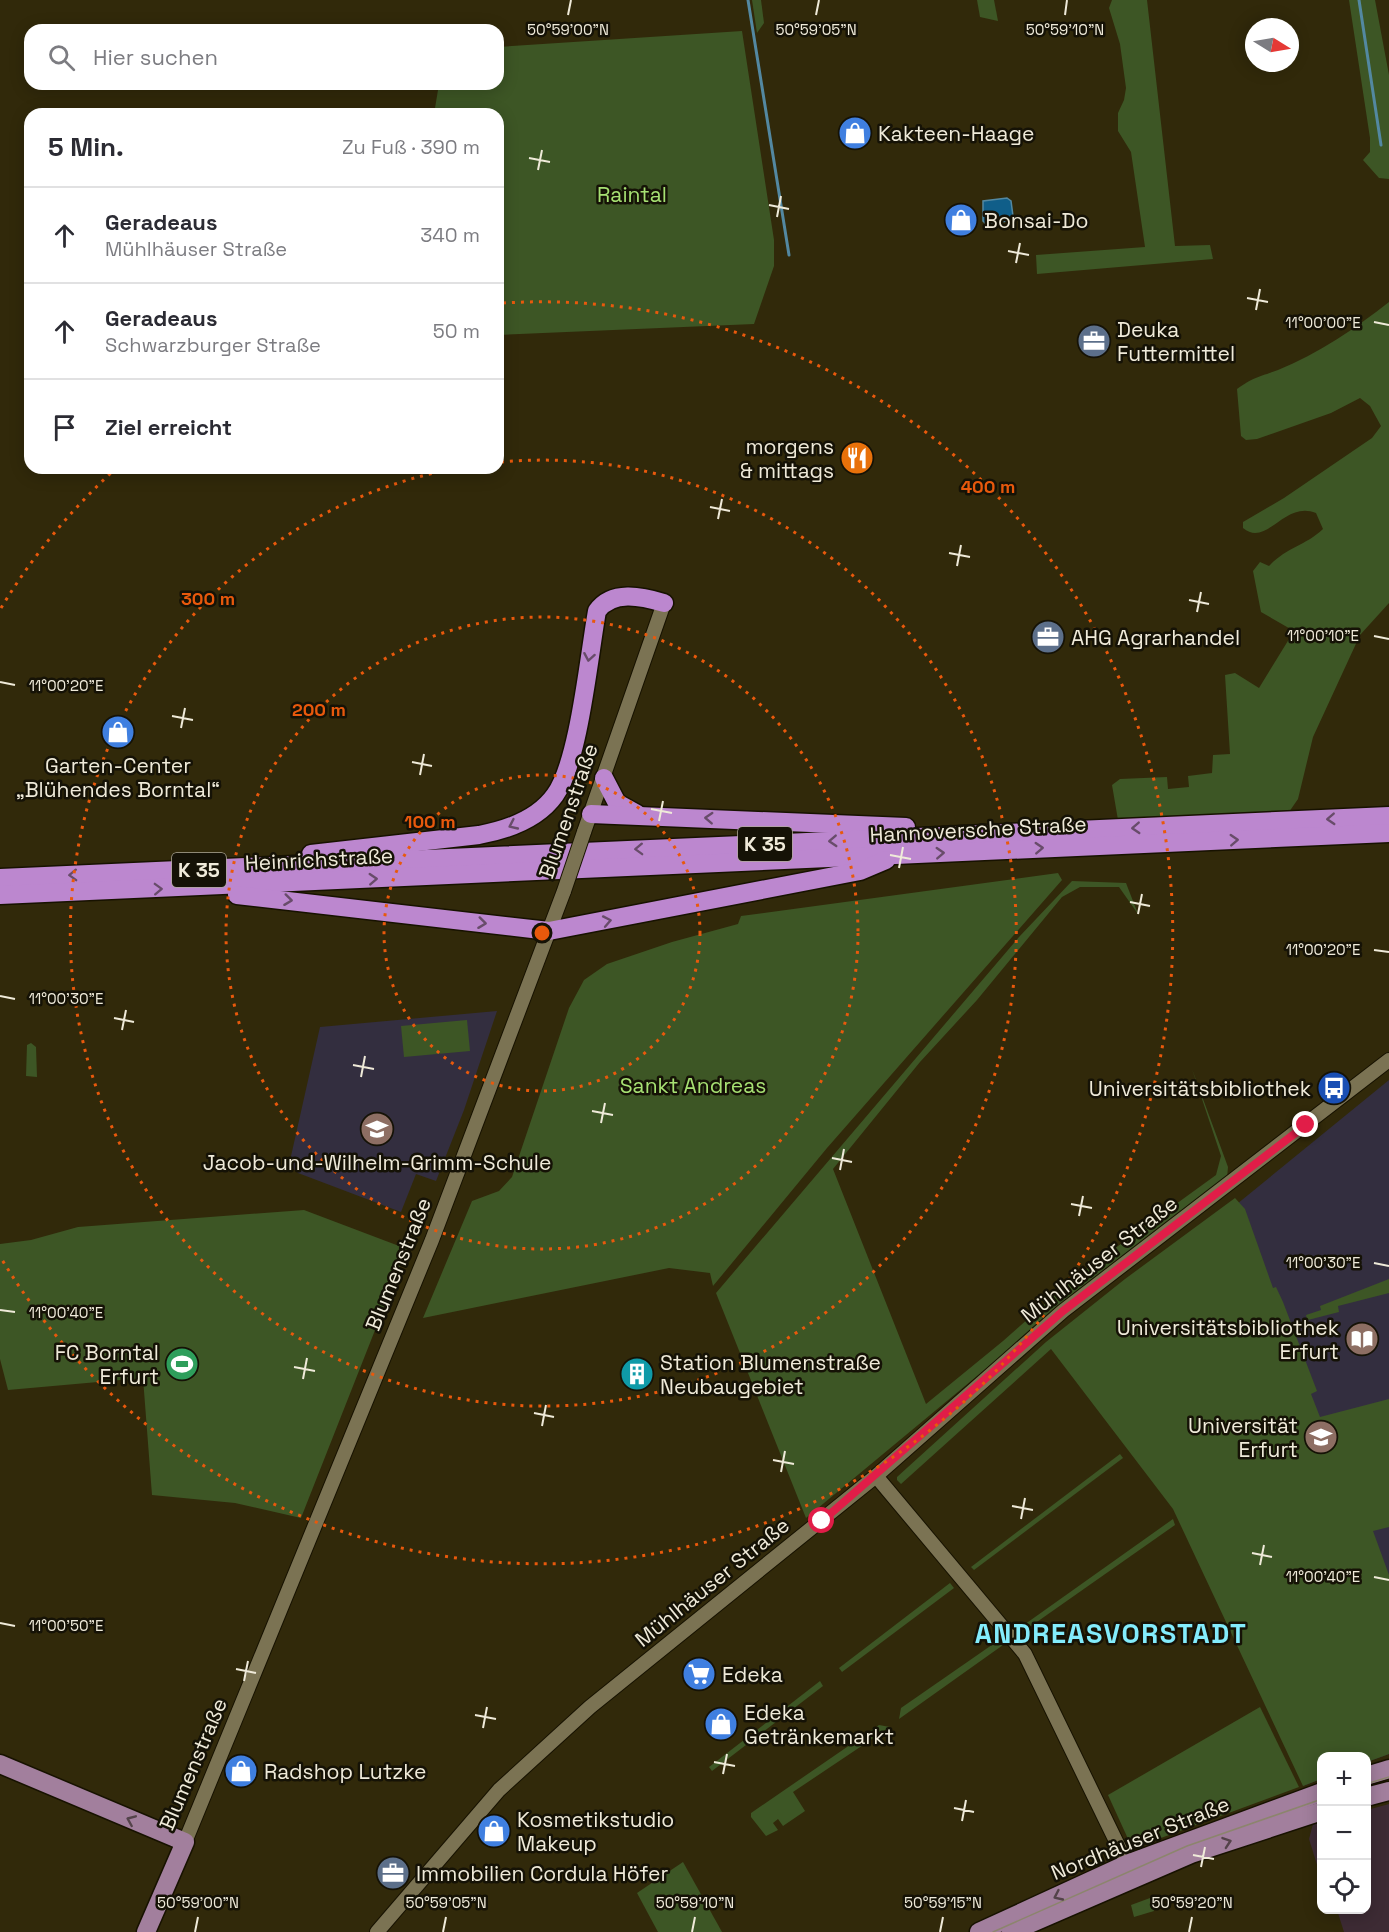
<!DOCTYPE html>
<html lang="de">
<meta charset="utf-8">
<style>
:root{--surface:#fff;--page:#f2f2f3;--text:#2b2b33;--muted:#7c7c81;--line:#e1e1e2}
body{margin:0;font-family:"Space Grotesk",sans-serif;background:var(--page);color:var(--text)}
.controls{position:absolute;right:18px;bottom:18px;display:grid;overflow:hidden;border-radius:12px;box-shadow:0 3px 15px #0003}
.controls button{width:54px;height:54px;display:grid;place-items:center;padding:0;border:0;border-bottom:2px solid var(--line);background:var(--surface);color:var(--text);font:30px sans-serif}
.compass{position:absolute;left:1245px;top:18px;width:54px;height:54px;border-radius:50%;background:var(--surface);box-shadow:0 3px 15px #0003;rotate:101deg}
.stop{position:absolute;width:18px;height:18px;margin:-14px;border:4px solid #e11d48;border-radius:50%;background:#fff}
.stop.end{background:#e11d48;border-color:#fff;box-shadow:0 2px 6px #0008}
.list{margin:0;padding:0;list-style:none}
h2{display:flex;justify-content:space-between;align-items:center;height:78px;margin:0;padding:0 24px;font-size:26px}
h2 small{font-size:20px;font-weight:400;color:var(--muted)}
.list li{display:grid;grid-template-columns:39px 1fr auto;gap:18px;align-items:center;box-sizing:border-box;height:96px;padding:0 24px;border-top:2px solid var(--line)}
.list b{display:block;font-size:22px;white-space:nowrap}
.list p{margin:0;font-size:20px;white-space:nowrap;color:var(--muted)}
.list em{font-size:20px;font-style:normal;color:var(--muted)}
.icon{flex:none;width:33px;height:33px;fill:none;stroke:currentColor;stroke-width:2;stroke-linecap:round;stroke-linejoin:round}
.map{position:relative;flex:none;width:1389px;height:1932px;overflow:hidden}
.search{position:absolute;background:var(--surface);box-shadow:0 3px 15px #0003;left:24px;top:24px;width:480px;height:66px;display:flex;align-items:center;gap:15px;box-sizing:border-box;padding:0 21px;border-radius:18px;color:var(--muted);font-size:22px}
.panel{position:absolute;background:var(--surface);box-shadow:0 3px 15px #0003;left:24px;top:108px;width:480px;height:366px;border-radius:18px}
.map>svg:first-child{display:block}
</style>
<div class="map">
<svg width="1389" height="1932" viewBox="0 0 1389 1932">
<rect width="100%" height="100%" fill="#31290a"/>
<g fill="#332e3f">
<polygon points="497,1011 464,1110 436,1181 416,1174 401,1212 298,1173 289,1165 320,1027"/>
<polygon points="1389,1080 1389,1754 1367,1762 1366,1756 1322,1756 1321,1779 1303,1786 1237,1204"/>
</g>
<g fill="#3d2b34">
<polygon points="1389,1804 1389,1932 1344,1932 1337,1910 1366,1910 1367,1810"/>
<polygon points="1321,1822 1322,1822 1321,1870 1318,1868 1309,1839 1313,1824"/>
</g>
<g fill="#3d5625">
<polygon points="752,0 761,0 764,23 757,33"/>
<polygon points="977,0 994,0 998,21 980,17"/>
<polygon points="1112,0 1147,0 1175,246 1210,245 1213,259 1037,274 1036,255 1145,247 1131,152 1118,131 1118,113 1124,100 1126,88 1120,44 1109,8"/>
<polygon points="1349,0 1375,0 1389,75 1389,179 1379,178 1363,160 1370,152 1370,138"/>
<polygon points="742,31 774,240 774,266 754,324 498,335 498,114 434,114 439,84 498,84 498,47"/>
<path d="M1389,302V603L1360,635L1313,737L1298,799L1289,812L1118,820L1112,785L1120,779L1167,777L1168,789L1189,787L1188,776L1212,773L1213,755L1230,754L1225,675L1235,673L1259,688L1294,631L1261,612L1253,571L1260,562L1269,566C1287,547 1305,546 1323,529L1316,513C1284,500 1267,548 1243,528V522L1284,498L1372,438L1381,426L1370,406L1360,398L1331,413L1257,439L1246,440L1241,436L1237,389C1255,376 1259,377 1278,370C1318,354 1356,328 1389,302Z"/>
<polygon points="1058,873 1062,880 827,1148 713,1286 710,1273 669,1268 423,1318 472,1201 499,1191 512,1177 569,1008 584,980 607,964 672,942 738,924 741,916"/>
<polygon points="1072,881 1126,883 1138,914 1119,887 1080,887 1062,897 977,1000 920,1062 833,1169 926,1404 1003,1341 1074,1278 1216,1175 1221,1156 1192,1069 1228,1167 1227,1178 1035,1328 806,1518 716,1293 1019,937"/>
<polygon points="467,1020 470,1051 404,1057 401,1026"/>
<polygon points="31,1043 36,1047 37,1077 26,1076 27,1045"/>
<polygon points="1235,1198 1245,1209 1273,1288 1276,1287 1283,1302 1317,1391 1311,1394 1320,1417 1389,1399 1389,1527 1373,1531 1389,1575 1389,1754 1367,1762 1366,1756 1322,1756 1321,1779 1303,1786 1173,1509 1051,1349 901,1484 897,1480 897,1477 1046,1342 1125,1279"/>
<polygon points="304,1210 407,1249 301,1518 235,1503 152,1495 143,1378 8,1390 0,1359 0,1244 31,1240 78,1227"/>
<polygon points="1389,1279 1389,1293 1338,1306 1339,1312 1304,1321 1307,1319 1306,1315 1321,1310 1320,1306"/>
<polygon points="1120,1454 1123,1458 974,1570 971,1567"/>
<polygon points="1173,1519 1175,1525 1024,1631 1021,1627"/>
<polygon points="950,1583 954,1588 842,1672 839,1668"/>
<polygon points="999,1640 1003,1645 899,1719 901,1708"/>
<polygon points="820,1681 823,1686 712,1771 709,1767"/>
<polygon points="1260,1707 1299,1787 1142,1845 1129,1841 1108,1795"/>
<polygon points="879,1725 890,1727 793,1792 805,1811 783,1826 778,1819 773,1823 778,1830 766,1836 751,1817 751,1813"/>
<polygon points="683,1862 722,1932 658,1932 637,1893"/>
<polygon points="1150,1898 1154,1911 1134,1917 1131,1905"/>
</g>
<polygon fill="#105e89" stroke="#5388a1" stroke-width="1.5" points="1007,198 1011,201 1013,216 1008,221 986,224 983,221 983,201"/>
<g fill="none" stroke-linecap="round" stroke-linejoin="round">
<g stroke="#5388a1" stroke-width="3">
<polyline points="748,0 789,255"/>
<polyline points="1359,0 1381,145"/>
</g>
<g stroke="#171200" stroke-width="16">
<g id="minor">
<polyline points="584,832 664,603"/>
<polyline points="876,1476 1025,1654 1131,1872"/>
<polyline points="185,1842 432,1240 564,891"/>
<polyline points="377,1932 499,1790 590,1707 876,1476 1063,1311 1389,1060"/>
</g>
</g>
<g stroke="#171200" stroke-width="21">
<g id="major">
<polyline points="0,1764 185,1842 146,1932"/>
<polyline points="1366,1776 1389,1769"/>
<polyline points="1366,1797 1389,1791"/>
<polyline points="979,1932 1127,1864 1322,1792"/>
<polyline points="1011,1932 1191,1854 1322,1811"/>
</g>
</g>
<g stroke="#171200" stroke-width="21">
<g id="highway">
<polyline points="604,778 617,803 637,814"/>
<polyline points="591,814 906,827"/>
<path d="M311,854L479,835C506,830 538,819 555,795C579,762 589,655 597,611C612,590 641,596 664,603"/>
<polyline points="0,878 1389,816"/>
<polyline points="0,895 1389,833"/>
<polyline points="237,895 549,931 860,871 886,860"/>
</g>
</g>
<use href="#minor" stroke="#7b7353" stroke-width="14"/>
<use href="#major" stroke="#a27f9d" stroke-width="18"/>
<use href="#highway" stroke="#bc87cf" stroke-width="18"/>
<g stroke="#8c856d" stroke-width="1.5">
<polyline points="1366,1784 1389,1777"/>
<polyline points="993,1932 1187,1846 1322,1799"/>
</g>
<g stroke="#171200" stroke-width="16" stroke-linecap="butt">
<polyline id="minor-bridge" points="564,891 584,832"/>
</g>
<use href="#minor-bridge" stroke="#7b7353" stroke-width="14"/>
</g>
<defs><path id="oneway-chevron" d="M-2-3.5L2.5 0L-2 3.5" fill="none" stroke-width="1.6" stroke-linecap="round" stroke-linejoin="round" transform="scale(1.5)"/></defs>
<g stroke="#684c6a">
<use href="#oneway-chevron" transform="translate(589 657) rotate(100)"/>
<use href="#oneway-chevron" transform="translate(709 818) rotate(-177)"/>
<use href="#oneway-chevron" transform="translate(1331 819) rotate(177)"/>
<use href="#oneway-chevron" transform="translate(513 825) rotate(155)"/>
<use href="#oneway-chevron" transform="translate(1136 828) rotate(177)"/>
<use href="#oneway-chevron" transform="translate(1234 840) rotate(-3)"/>
<use href="#oneway-chevron" transform="translate(833 841) rotate(177)"/>
<use href="#oneway-chevron" transform="translate(1039 848) rotate(-3)"/>
<use href="#oneway-chevron" transform="translate(639 849) rotate(178)"/>
<use href="#oneway-chevron" transform="translate(940 853) rotate(-3)"/>
<use href="#oneway-chevron" transform="translate(73 875) rotate(178)"/>
<use href="#oneway-chevron" transform="translate(373 879) rotate(-3)"/>
<use href="#oneway-chevron" transform="translate(158 889) rotate(-2)"/>
<use href="#oneway-chevron" transform="translate(288 900) rotate(7)"/>
<use href="#oneway-chevron" transform="translate(607 921) rotate(-11)"/>
<use href="#oneway-chevron" transform="translate(482 923) rotate(7)"/>
</g>
<g stroke="#54434a">
<use href="#oneway-chevron" transform="translate(131 1820) rotate(-157)"/>
<use href="#oneway-chevron" transform="translate(1227 1842) rotate(-19)"/>
<use href="#oneway-chevron" transform="translate(1058 1896) rotate(155)"/>
</g>
<g fill="none" stroke-linecap="round" stroke-linejoin="round">
<polyline stroke="#e11d48" stroke-width="8" points="822,1521 1063,1311 1306,1125"/>
</g>
<path fill="none" stroke="#efead9" stroke-width="2" d="M568,15L571,0M816,15L819,0M1065,15L1067,0M529,158L550,162M538,170L542,150M769,205L789,209M777,217L781,196M1008,251L1029,255M1016,263L1020,243M1247,298L1268,302M1256,310L1260,289M1374,322L1389,325M710,507L730,511M718,519L722,499M949,553L970,557M957,566L961,545M1189,600L1209,604M1197,612L1201,592M1374,636L1389,639M0,682L15,685M172,716L193,720M181,728L185,708M412,762L432,766M420,775L424,754M651,809L672,813M659,821L663,801M890,855L911,859M899,868L903,847M1130,902L1150,906M1138,914L1142,894M1374,950L1389,952M0,996L15,999M114,1018L134,1022M122,1030L126,1010M353,1065L374,1069M361,1077L365,1056M592,1111L613,1115M601,1123L605,1103M832,1158L852,1162M840,1170L844,1149M1071,1204L1092,1208M1079,1216L1083,1196M1374,1263L1389,1266M0,1310L15,1312M294,1367L315,1371M303,1379L307,1358M534,1413L554,1417M542,1426L546,1405M773,1460L794,1464M781,1472L785,1451M1012,1506L1033,1510M1021,1519L1025,1498M1252,1553L1272,1557M1260,1565L1264,1545M1374,1577L1389,1580M0,1623L15,1626M236,1669L256,1673M244,1681L248,1661M475,1715L496,1719M483,1728L487,1707M714,1762L735,1766M723,1774L727,1754M954,1808L974,1812M962,1821L966,1800M1193,1855L1214,1859M1201,1867L1205,1847M195,1932L198,1917M443,1932L446,1917M692,1932L695,1917M940,1932L943,1917M1189,1932L1192,1917"/>
<g fill="none" stroke="#e8590c" stroke-width="3" stroke-dasharray="3 6">
<circle cx="542" cy="933" r="158"/>
<circle cx="542" cy="933" r="316"/>
<path d="M501 462A473 473 0 1 1 452 469"/>
<path d="M1 608A631 631 0 0 1 112 472M503 303A631 631 0 1 1 1 1258"/>
</g>
<defs>
<g id="shop-disc" transform="scale(1.725)"><circle r="9.5" fill="#3f7fe0" stroke="#151206"/><path d="M-5-2.5h2.3a2.7 3.5 0 0 1 5.4 0H5L5.5 6h-11ZM-1.5-2.5h3a1.5 2.3 0 0 0-3 0Z" fill="#fff"/></g>
<g id="office-disc" transform="scale(1.725)"><circle r="9.5" fill="#5c6f8a" stroke="#151206"/><path d="M-6-3h4V-5.5h4V-3h4V5H-6ZM-1-4.5V-3h2v-1.5ZM-6 0V1H6V0Z" fill="#fff"/></g>
<g id="restaurant-disc" transform="scale(1.725)"><circle r="9.5" fill="#e8710a" stroke="#151206"/><path d="M-5-6h1v4h1v-4h1v4h1v-4h1v5L-1.5 .5V6h-2V.5L-5-1ZM5-6V6H3V1.5H1.5Q1.5-4 5-6Z" fill="#fff"/></g>
<g id="bus-disc" transform="scale(1.725)"><circle r="9.5" fill="#1a4fb4" stroke="#151206"/><path d="M-5-6H5V4H4V6H2V4H-2V6H-4V4H-5ZM-3.5-4V0h7V-4ZM-3.5 1.2v1.5H-2V1.2ZM2 1.2v1.5H3.5V1.2Z" fill="#fff"/></g>
<g id="school-disc" transform="scale(1.725)"><circle r="9.5" fill="#8d6e63" stroke="#151206"/><path d="M0-5L7-2L0 1L-7-2ZM-4 1L0 2.5L4 1V4Q0 6-4 4Z" fill="#fff"/></g>
<g id="library-disc" transform="scale(1.725)"><circle r="9.5" fill="#8d6e63" stroke="#151206"/><path d="M-6-4Q-3-5.5-.7-3.5V5Q-3 3-6 4ZM6-4Q3-5.5 .7-3.5V5Q3 3 6 4Z" fill="#fff"/></g>
<g id="stadium-disc" transform="scale(1.725)"><circle r="9.5" fill="#2e9e5b" stroke="#151206"/><path d="M0-5a6.5 5 0 1 0 0 10a6.5 5 0 1 0 0-10ZM-3.5-1.8h7v3.6h-7Z" fill="#fff"/></g>
<g id="building-disc" transform="scale(1.725)"><circle r="9.5" fill="#0f9aa8" stroke="#151206"/><path d="M-4-6H4V6H1V3H-1V6H-4ZM-2.5-4.3h1.7v1.8h-1.7ZM.8-4.3h1.7v1.8H.8ZM-2.5-1h1.7V.8h-1.7ZM.8-1h1.7V.8H.8Z" fill="#fff"/></g>
<g id="university-disc" transform="scale(1.725)"><circle r="9.5" fill="#8d6e63" stroke="#151206"/><path d="M0-5L7-2L0 1L-7-2ZM-4 1L0 2.5L4 1V4Q0 6-4 4Z" fill="#fff"/></g>
<g id="supermarket-disc" transform="scale(1.725)"><circle r="9.5" fill="#3f7fe0" stroke="#151206"/><path d="M-6-5.5h2.5l.6 2H6L4.5 2H-2.5L-4.4-4H-6ZM-1.5 3.2a1.3 1.3 0 1 0 .1 0ZM3 3.2a1.3 1.3 0 1 0 .1 0Z" fill="#fff"/></g>
</defs>
<g fill-rule="evenodd">
<use href="#shop-disc" x="855" y="133"/>
<use href="#shop-disc" x="961" y="220"/>
<use href="#office-disc" x="1094" y="341"/>
<use href="#restaurant-disc" x="857" y="458"/>
<use href="#office-disc" x="1048" y="637"/>
<use href="#shop-disc" x="118" y="732"/>
<use href="#bus-disc" x="1334" y="1088"/>
<use href="#school-disc" x="377" y="1129"/>
<use href="#library-disc" x="1362" y="1339"/>
<use href="#stadium-disc" x="182" y="1364"/>
<use href="#building-disc" x="637" y="1374"/>
<use href="#university-disc" x="1321" y="1437"/>
<use href="#supermarket-disc" x="699" y="1674"/>
<use href="#shop-disc" x="721" y="1724"/>
<use href="#shop-disc" x="241" y="1771"/>
<use href="#shop-disc" x="494" y="1831"/>
<use href="#office-disc" x="393" y="1873"/>
</g>
<g text-anchor="middle" dominant-baseline="central" stroke-width="5" stroke-linejoin="round" paint-order="stroke">
<g fill="#151206" stroke="#aea99a" stroke-width="1.5">
<rect x="738" y="827" width="54" height="34" rx="4.5"/>
<rect x="172" y="853" width="54" height="34" rx="4.5"/>
</g>
<g font-size="20" font-weight="bold" fill="#efead9">
<text x="765" y="844">K 35</text>
<text x="199" y="870">K 35</text>
</g>
<g font-size="21" fill="#efead9" stroke="#151206" text-anchor="start">
<text x="878" y="133">Kakteen-Haage</text>
<text x="984" y="220">Bonsai-Do</text>
<text x="1117" y="329">Deuka<tspan x="1117" dy="24">Futtermittel</tspan></text>
<text x="834" y="446" text-anchor="end">morgens<tspan x="834" dy="24">&amp; mittags</tspan></text>
<text x="1071" y="637">AHG Agrarhandel</text>
<text x="118" y="765" text-anchor="middle">Garten-Center<tspan x="118" dy="24">„Blühendes Borntal“</tspan></text>
<text x="1311" y="1088" text-anchor="end">Universitätsbibliothek</text>
<text x="377" y="1162" text-anchor="middle">Jacob-und-Wilhelm-Grimm-Schule</text>
<text x="1339" y="1327" text-anchor="end">Universitätsbibliothek<tspan x="1339" dy="24">Erfurt</tspan></text>
<text x="159" y="1352" text-anchor="end">FC Borntal<tspan x="159" dy="24">Erfurt</tspan></text>
<text x="660" y="1362">Station Blumenstraße<tspan x="660" dy="24">Neubaugebiet</tspan></text>
<text x="1298" y="1425" text-anchor="end">Universität<tspan x="1298" dy="24">Erfurt</tspan></text>
<text x="722" y="1674">Edeka</text>
<text x="744" y="1712">Edeka<tspan x="744" dy="24">Getränkemarkt</tspan></text>
<text x="264" y="1771">Radshop Lutzke</text>
<text x="517" y="1819">Kosmetikstudio<tspan x="517" dy="24">Makeup</tspan></text>
<text x="416" y="1873">Immobilien Cordula Höfer</text>
</g>
<g font-size="21" fill="#a7e173" stroke="#151206">
<text x="632" y="194">Raintal</text>
<text x="693" y="1085">Sankt Andreas</text>
</g>
<g font-size="21" fill="#efead9" stroke="#151206">
<text transform="translate(568 811) rotate(-71)">Blumenstraße</text>
<text transform="translate(978 829) rotate(-3)">Hannoversche Straße</text>
<text transform="translate(319 859) rotate(-3)">Heinrichstraße</text>
<text transform="translate(1099 1259) rotate(-38)">Mühlhäuser Straße</text>
<text transform="translate(398 1264) rotate(-68)">Blumenstraße</text>
<text transform="translate(712 1582) rotate(-39)">Mühlhäuser Straße</text>
<text transform="translate(193 1764) rotate(-67)">Blumenstraße</text>
<text transform="translate(1140 1838) rotate(-22)">Nordhäuser Straße</text>
</g>
<g font-size="27" font-weight="bold" letter-spacing="1.5" fill="#83ecfc" stroke="#151206">
<text x="1111" y="1633">ANDREASVORSTADT</text>
</g>
</g>
<g font-size="15" text-anchor="middle" fill="#efead9" stroke="#151206" stroke-width="5" stroke-linejoin="round" paint-order="stroke">
<text x="568" y="35">50°59'00"N</text>
<text x="816" y="35">50°59'05"N</text>
<text x="1065" y="35">50°59'10"N</text>
<text x="1323" y="328">11°00'00"E</text>
<text x="1323" y="641">11°00'10"E</text>
<text x="66" y="691">11°00'20"E</text>
<text x="1323" y="955">11°00'20"E</text>
<text x="66" y="1004">11°00'30"E</text>
<text x="1323" y="1268">11°00'30"E</text>
<text x="66" y="1318">11°00'40"E</text>
<text x="1323" y="1582">11°00'40"E</text>
<text x="66" y="1631">11°00'50"E</text>
<text x="198" y="1908">50°59'00"N</text>
<text x="446" y="1908">50°59'05"N</text>
<text x="695" y="1908">50°59'10"N</text>
<text x="943" y="1908">50°59'15"N</text>
<text x="1192" y="1908">50°59'20"N</text>
</g>
<circle cx="542" cy="933" r="9" fill="#e8590c" stroke="#151206" stroke-width="3"/>
<g font-size="18" text-anchor="middle" font-weight="bold" fill="#e8590c" stroke="#151206" stroke-width="5" stroke-linejoin="round" paint-order="stroke">
<text x="988" y="493">400 m</text>
<text x="208" y="605">300 m</text>
<text x="319" y="716">200 m</text>
<text x="430" y="828">100 m</text>
</g>
</svg>
<div class="controls">
<button>+</button>
<button>−</button>
<button><svg class="icon" aria-label="locate" viewBox="0 0 24 24"><circle cx="12" cy="12" r="6"/><path d="M12 2v4M12 18v4M2 12h4M18 12h4"/></svg></button>
</div>
<svg class="compass" viewBox="-18 -18 36 36"><path d="M0-13l5 13h-10z" fill="#e53935"/><path d="M0 13l5-13h-10z" fill="#7c7c81"/></svg>
<div class="stop" style="left:822px;top:1521px"></div>
<div class="stop end" style="left:1306px;top:1125px"></div>
<div class="search"><svg class="icon" aria-label="search" viewBox="0 0 24 24"><circle cx="10" cy="10" r="6"/><path d="M15 15l6 6"/></svg>Hier suchen</div>
<section class="panel">
<h2>5 Min.<small>Zu Fuß · 390 m</small></h2>
<ul class="list">
<li><svg class="icon" aria-label="ahead" viewBox="0 0 24 24"><path d="M12 20V5M6 11l6-6 6 6"/></svg><div><b>Geradeaus</b><p>Mühlhäuser Straße</p></div><em>340 m</em></li>
<li><svg class="icon" aria-label="ahead" viewBox="0 0 24 24"><path d="M12 20V5M6 11l6-6 6 6"/></svg><div><b>Geradeaus</b><p>Schwarzburger Straße</p></div><em>50 m</em></li>
<li><svg class="icon" aria-label="arrive" viewBox="0 0 24 24"><path d="M6 21V4h12l-3 4 3 4H6"/></svg><div><b>Ziel erreicht</b></div></li>
</ul>
</section>
</div>
